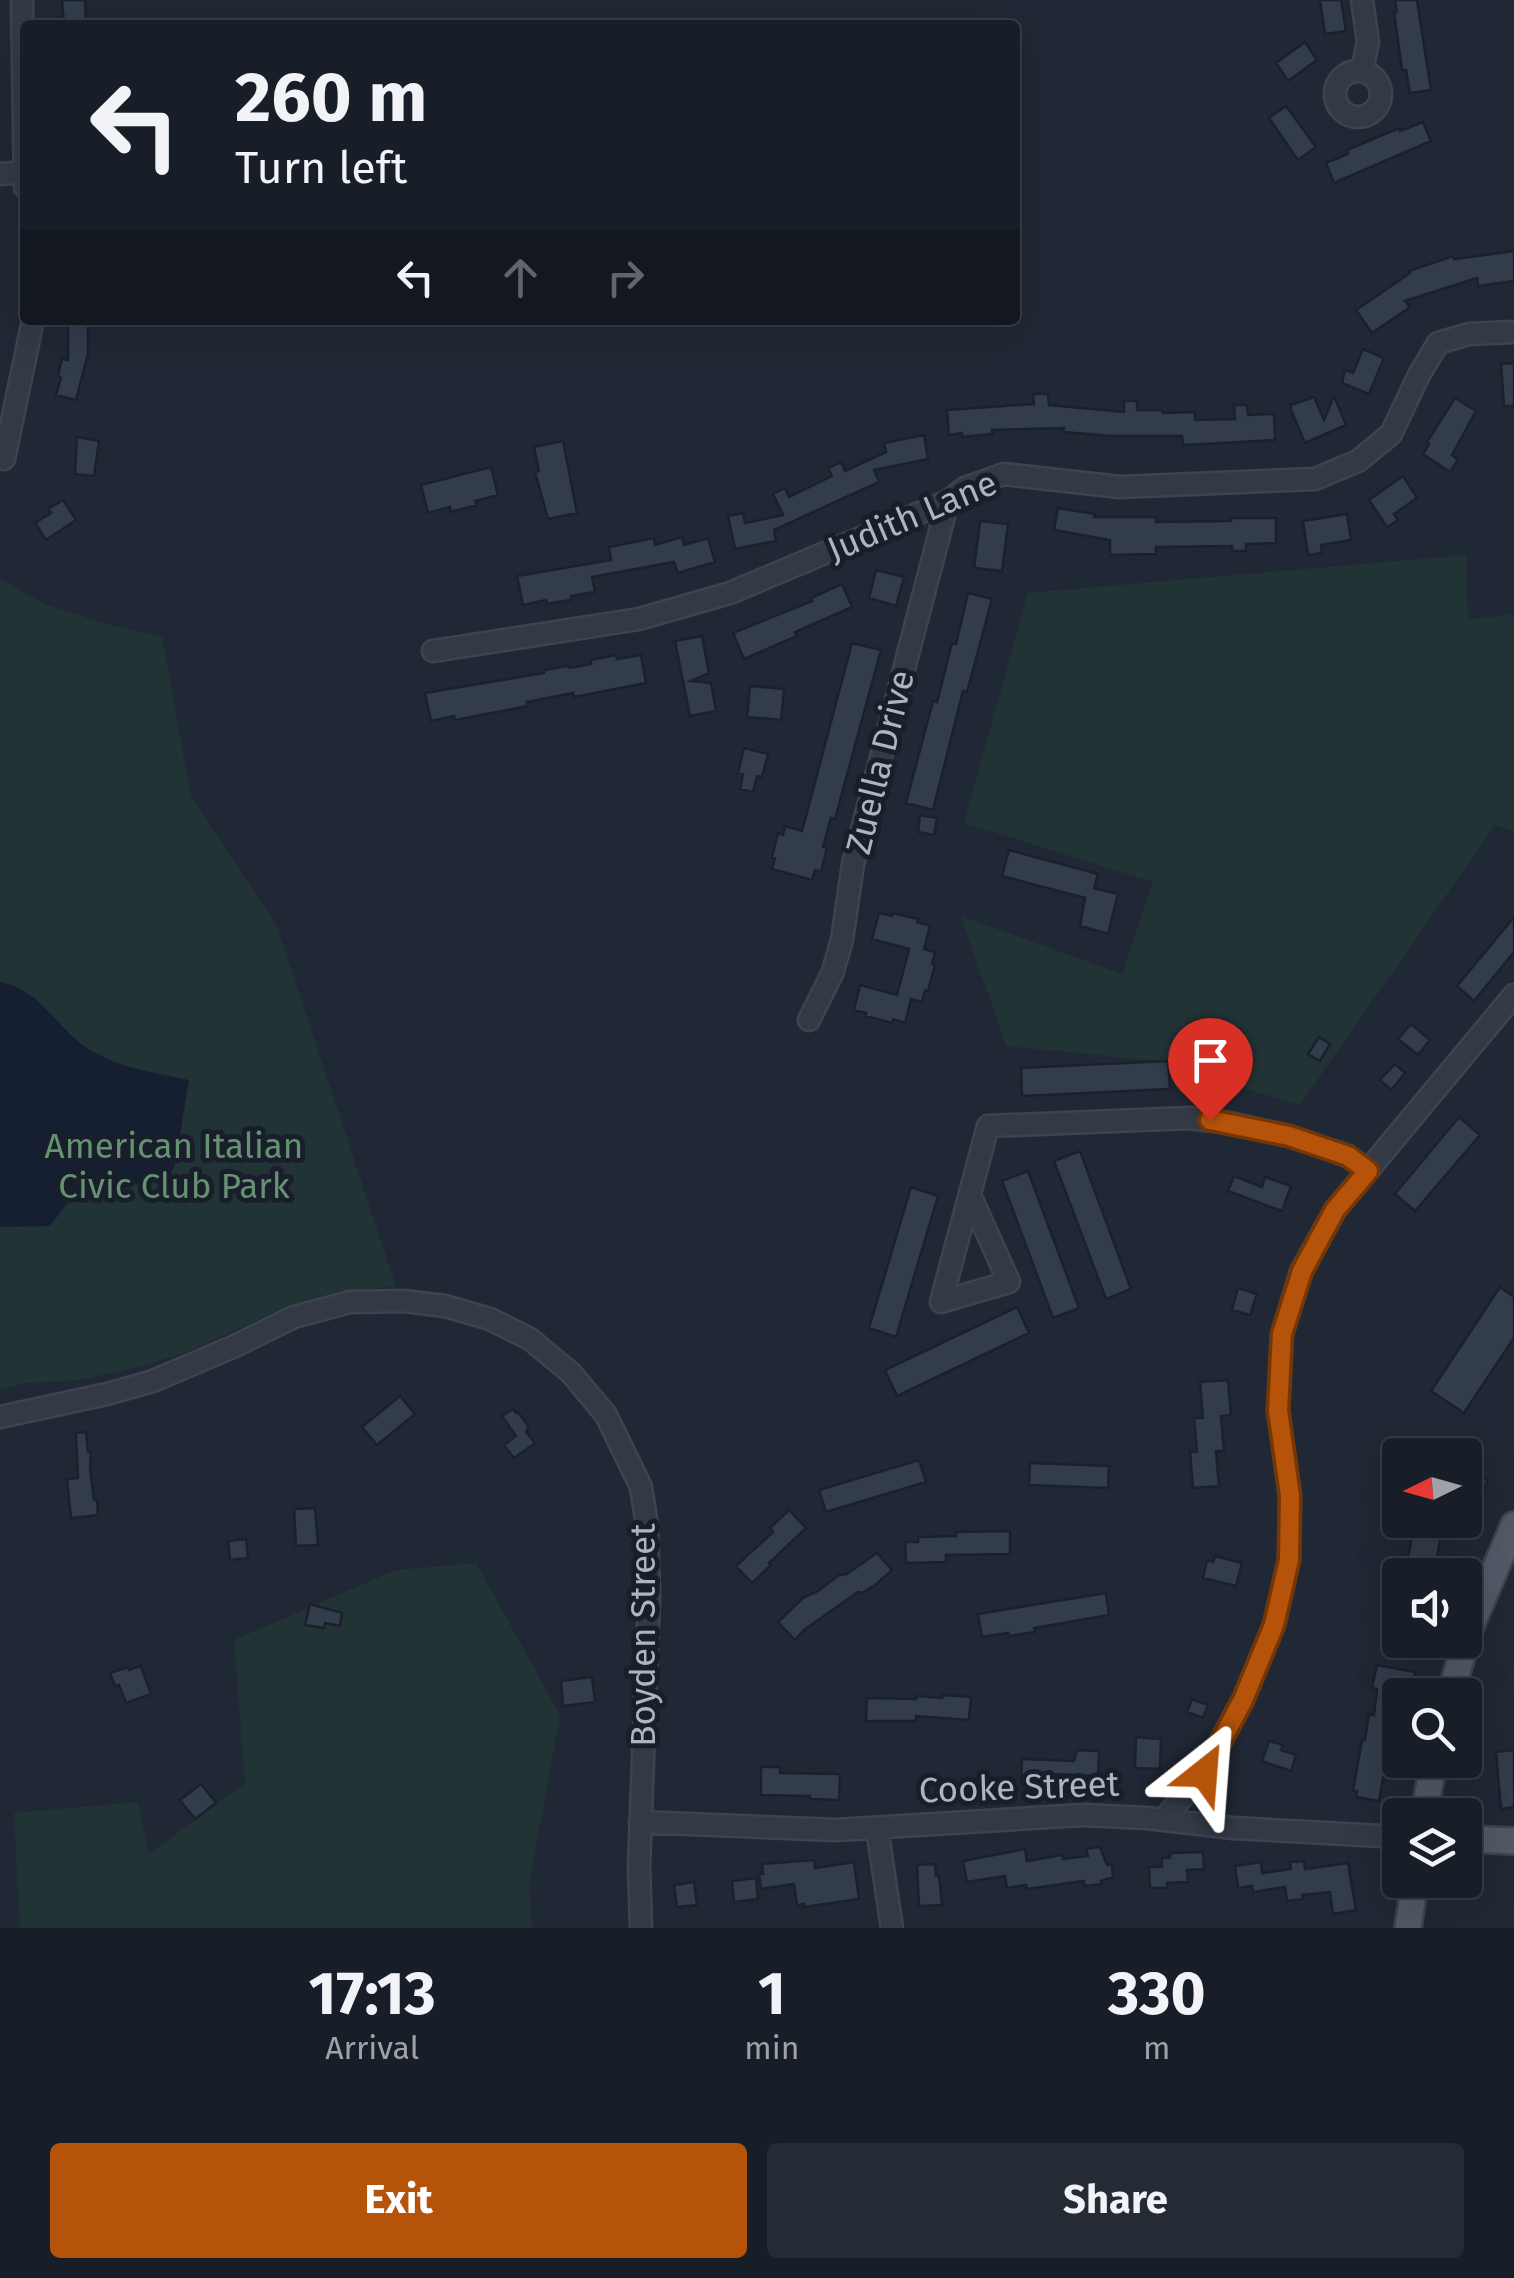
<!DOCTYPE html>
<style>
body{margin:0;font-family:"Fira Sans",sans-serif;background:#252b34;color:#f1f3f6;height:100vh;display:flex;flex-direction:column;font-size:38px;white-space:nowrap}
*{box-sizing:border-box;margin:0}
p{font-size:32px;color:#9fa2a8}
.icon{flex:none;width:55px;height:55px;fill:none;stroke:currentColor;stroke-width:2;stroke-linecap:round;stroke-linejoin:round}
.map{position:relative;height:1928px;overflow:hidden}
.sheet{display:flex;flex-direction:column;background:#181e28;flex:1}
.sheet>*{flex:none}
.top-card{position:absolute;left:20px;top:20px;width:1000px;height:305px;border-radius:10px;box-shadow:0 10px 40px #0002,0 0 0 2px #363c45;background:#181e28;color:#f1f3f6;overflow:hidden}
.needle{width:65px;rotate:265deg}
.fabs{position:absolute;left:1382px;top:1438px;display:grid;gap:20px}
.fabs a{display:grid;place-items:center;width:100px;height:100px;border-radius:10px;background:#181e28;box-shadow:0 10px 40px #0002,0 0 0 2px #363c45;font-size:50px}
.pin{position:absolute;display:grid;place-items:center;width:85px;height:85px;color:#fff;margin:-102px -42px;border-radius:50% 50% 50% 0;rotate:-45deg;box-shadow:0 0 10px #0007}
.pin .icon{rotate:45deg}
.me{position:absolute;width:110px;margin:-55px;rotate:28deg;stroke-linejoin:round;filter:drop-shadow(0 0 8px #0008)}
.turn{display:flex;align-items:center;gap:35px;height:210px;padding:0 50px;font-size:45px}
.turn .icon{width:130px;height:130px;stroke-width:2.5}
.turn b{display:block;font-size:70px;line-height:85px}
.lanes{display:flex;align-items:center;height:95px;padding:0 50px;background:#0003;justify-content:center;gap:50px;direction:ltr}
.lanes .off{opacity:.35}
.eta{display:flex;justify-content:space-evenly;align-items:center;height:170px;text-align:center}
.eta b{font-size:60px;font-weight:700;line-height:70px}
.button{display:flex;gap:20px;margin-top:auto;padding:20px 50px}
.button a{flex:1;height:115px;border-radius:10px;background:#b45309;color:#fff;font-size:40px;font-weight:700;line-height:115px;text-align:center}
.button a+a{background:#252b34;color:#f1f3f6}
.map>svg:first-child{display:block}
.green{fill:#223336}
.water{fill:#151f31}
.building{fill:#323c4b;stroke:#1b212c;stroke-width:2.5}
.lines{fill:none;stroke-linecap:round;stroke-linejoin:round}
.minor-casing{stroke:#3d434f;stroke-width:25}
.major-casing{stroke:#3d434f;stroke-width:30}
.minor{stroke:#333a45;stroke-width:20}
.major{stroke:#515966;stroke-width:25}
.route-casing{stroke:#753606;stroke-width:25}
.route{stroke:#b45309;stroke-width:18}
.labels{text-anchor:middle;stroke-width:10;stroke-linejoin:round;paint-order:stroke}
.street-label{font-size:35px;fill:#adb4c2;stroke:#191f2a}
.park-label{font-size:35px;fill:#669172;stroke:#191f2a}
</style>
<div class="map">
<svg width="1514" height="1928" viewBox="0 0 1514 1928">
<rect width="100%" height="100%" fill="#202835"/>
<path class="green" d="M1466 555 1468 620 1514 614V832L1495 825 1300 1105 1149 1060 1006 1046 961 916 1122 974 1153 882 964 823 1028 593Z
M0 579 46 605 107 624 162 637 191 797 276 925 396 1286 340 1293 286 1307 187 1352 138 1367 78 1380 24 1383 0 1390Z
M476 1563 560 1715 529 1885 532 1928H20L14 1813 138 1802 149 1854 245 1783 234 1640 396 1570Z"/>
<path class="water" d="M0 982C36 988 53 1021 79 1042 110 1067 152 1072 189 1080L175 1165C162 1196 119 1181 93 1176L66 1205 50 1226 0 1227Z"/>
<path class="building" d="M62 0H85L86 25H64Z
M1320 0H1341L1346 31 1325 34Z
M1395 0H1417L1431 90 1410 93 1406 70H1402L1394 12H1397Z
M1305 42 1317 60 1288 81 1276 63Z
M1286 106 1316 147 1298 160 1269 118Z
M1423 122 1431 141 1334 183 1326 163 1348 154 1347 150 1399 128 1400 131Z
M1514 251V281L1478 286 1477 278 1405 301 1410 307 1372 333 1356 310 1410 273 1409 271 1453 256 1454 259Z
M68 320H88V353L76 400 56 395 61 378 58 375 62 359 68 360Z
M1363 349 1384 358 1369 394 1342 383 1345 370 1353 373Z
M1514 363V406H1504L1501 364Z
M1033 394H1048L1049 405 1124 412V401H1137V410H1162L1163 413 1195 412V420L1235 419 1234 405H1247L1248 415 1274 414 1275 440 1183 445 1182 436H1111L1063 432 1064 428 992 430 993 434 962 437V433L949 435 947 410 1034 404Z
M1334 396 1346 425 1305 443 1291 410V405L1314 397 1324 420Z
M1455 398 1476 411 1452 455 1458 460 1450 472 1423 454 1429 444 1427 442Z
M924 435 928 459 874 470 879 482 774 530 776 541 735 549 728 516 743 513 745 523 783 515 773 494 785 488 789 497 832 476 828 468 841 462 845 471 886 452 884 443Z
M77 437 99 441 94 476 75 474Z
M563 441 577 513 548 519 535 472 539 471 534 447Z
M491 467 498 495 475 501 477 505 450 512V507L428 513 421 485Z
M1403 476 1417 498 1394 514 1398 520 1387 527 1369 500Z
M63 500 76 520 46 540 35 523 51 513 48 509Z
M1058 508 1095 514 1094 517H1156V522L1231 521V518H1276V543L1246 544V551H1232V546L1156 547V554L1110 555V540L1054 530Z
M1347 514 1351 540 1321 545 1322 553 1308 555 1303 521Z
M980 521 1008 524 1002 571 974 568Z
M682 537 684 545 708 538 715 562 678 573 674 562 592 577 595 592 571 596V600L547 604 546 600 523 605 517 576 611 560 609 547 654 538 655 545Z
M876 570 904 577 896 606 869 598Z
M842 584 852 607 795 632 797 636 744 659 733 633 812 601 811 598Z
M968 593 992 599 967 692 963 691 933 810 906 803 933 701 937 702 952 643 956 644Z
M702 636 709 673 691 681 711 683 716 711 690 716 675 641Z
M852 643 881 650 835 819 831 818 823 847 827 848 821 872 815 870 812 880 772 869 775 858 772 857 778 833 783 835 785 826 802 831Z
M616 655 617 659 641 655 646 683 574 697 573 693 527 702 528 706 455 720 454 716 431 721 425 693 544 673V670L567 666 570 668 591 664V660Z
M750 686 784 689 781 720 747 717Z
M744 748 768 754 762 777 757 776 753 792 740 789 743 774 738 773Z
M920 815 937 818 934 835 918 832Z
M1009 850 1098 874 1094 888 1118 894 1108 934 1080 926 1085 898 1002 876Z
M879 913 892 916V913L918 919 917 922 930 926 924 949 935 952 932 964 935 965 928 991 925 990 922 1002 911 999 905 1023 893 1019 892 1023 866 1016V1013L854 1010 860 985 897 995 909 949 872 939Z
M1514 917V952L1474 1001 1457 986Z
M1411 1024 1430 1040 1418 1055 1398 1039Z
M1319 1037 1330 1044 1320 1061 1308 1054Z
M1168 1061 1170 1089 1022 1096 1021 1068Z
M1395 1064 1405 1073 1391 1090 1380 1080Z
M1459 1117 1480 1135 1415 1211 1395 1194Z
M1080 1151 1131 1289 1106 1299 1054 1161Z
M1028 1171 1079 1308 1053 1318 1002 1181Z
M1234 1176 1262 1187 1265 1177 1291 1186 1282 1211 1228 1191Z
M911 1187 938 1196 896 1337 869 1328Z
M1500 1287 1514 1297V1338L1464 1413 1431 1391Z
M1238 1288 1257 1294 1250 1315 1232 1310Z
M1017 1307 1029 1333 897 1396 885 1370Z
M1228 1380 1231 1415 1221 1416 1224 1451H1216L1219 1486 1193 1488 1190 1452H1197L1194 1418H1203L1200 1382Z
M400 1396 415 1414 377 1445 362 1427Z
M513 1409 516 1413 518 1412 529 1427 526 1432 535 1443 514 1458 504 1445 516 1436 502 1416Z
M86 1432 88 1452H91L90 1468 94 1500H97L98 1515 71 1518 67 1479 78 1478 76 1433Z
M919 1460 926 1482 826 1512 819 1490Z
M1030 1463 1109 1466 1108 1488 1029 1485Z
M1470 1470 1488 1481 1482 1490 1486 1493 1478 1507 1465 1499V1480Z
M315 1508 318 1545 296 1546 294 1509Z
M789 1510 806 1528 769 1563 771 1565 752 1583 736 1566 773 1532 770 1528Z
M1415 1520H1443L1437 1559 1442 1560 1439 1575 1405 1574Z
M1010 1531V1554L946 1555V1562L906 1563 905 1542H918V1537L956 1536V1532Z
M246 1539 248 1558 230 1560 228 1541Z
M877 1553 892 1570 875 1585 862 1593 858 1592 804 1630 795 1640 778 1622 803 1598 818 1591 839 1575 847 1574Z
M1215 1556 1242 1563 1236 1586 1203 1578 1207 1560 1213 1562Z
M1106 1593 1109 1615 1034 1628 1035 1632 1009 1636 1008 1633 982 1637 978 1614Z
M310 1604 342 1613 340 1626 325 1623 324 1628 305 1625Z
M1377 1665 1415 1672 1412 1687 1406 1686 1405 1694 1399 1693 1392 1752H1388L1379 1801 1356 1797 1357 1791H1353L1362 1740H1365L1369 1714 1374 1715 1377 1689 1372 1688Z
M141 1666 151 1694 126 1703 119 1685 115 1686 110 1673 128 1667 129 1670Z
M592 1677 595 1702 563 1706 561 1681Z
M943 1695 971 1697 969 1720 916 1716V1721H866L867 1698 916 1699V1696L942 1698Z
M1192 1699 1208 1705 1203 1718 1187 1712Z
M1136 1737 1161 1739 1160 1769 1135 1768Z
M1269 1741 1283 1745 1281 1750 1296 1755 1291 1771 1262 1761Z
M1077 1750 1099 1751 1098 1776 1053 1774V1785L1021 1783 1022 1759 1074 1761Z
M1514 1750V1807L1501 1809 1496 1752Z
M761 1767H780V1773L840 1774 839 1800 810 1799V1796L761 1795Z
M201 1784 216 1803 195 1819 180 1800Z
M1100 1847 1107 1865H1112L1113 1877 1101 1881 1102 1884 1085 1886 1084 1881 1027 1889 1026 1885 1007 1888 1005 1876 967 1882 963 1861 1025 1849 1027 1861 1062 1855 1063 1859 1088 1856 1086 1849Z
M1203 1852 1204 1869 1187 1870 1188 1882 1167 1883V1888H1150L1149 1867H1162V1858H1170V1853Z
M814 1860 815 1868 854 1862 859 1899 804 1907V1904L797 1905 794 1884 761 1889 759 1874H763L762 1864Z
M1304 1861 1305 1869 1348 1863 1356 1910 1333 1914 1330 1892 1302 1895 1303 1899 1287 1901 1285 1887 1253 1892 1252 1886 1238 1888 1235 1866 1261 1862 1262 1873 1291 1869 1290 1862Z
M935 1864 936 1876 939 1875 942 1905 919 1906 917 1865Z
M756 1878 758 1899 734 1902 732 1881Z
M694 1882 697 1905 677 1907 674 1885Z"/>
<g class="lines">
<g class="minor-casing">
<path id="minor" d="M22 0 25 187
M1362 71 1368 42 1362 0
M1335 94a23 23 0 1 1 46 0a23 23 0 1 1-46 0Z
M0 174 25 172
M4 459 33 320
M433 651 639 619 730 593 948 501 965 488 1004 474 1120 487 1315 479 1358 461 1391 434 1419 375 1438 343 1469 334 1514 332
M809 1020 832 974 842 940 853 864 948 501
M970 1195 1009 1282 941 1302 988 1126 1189 1118 1230 1123 1289 1136 1348 1156 1367 1171
M0 1417 107 1394 153 1381 235 1346 294 1317 350 1302 404 1301 445 1306 490 1319 530 1339 571 1373 606 1415 641 1487 647 1525 649 1597 639 1867 641 1928
M1163 1820 1203 1773 1243 1700 1274 1625 1289 1560 1290 1496 1278 1410 1282 1334 1301 1271 1335 1210 1514 995
M640 1822 836 1830 1082 1815 1147 1818 1233 1828 1400 1837
M877 1828 892 1928"/>
</g>
<g class="major-casing">
<path id="major" d="M1450 1695 1472 1623 1514 1525
M1424 1815 1434 1760
M1465 1839 1514 1841
M1408 1928 1415 1880"/>
</g>
<use href="#minor" class="minor"/>
<use href="#major" class="major"/>
</g>
<g class="lines">
<g class="route-casing">
<path id="route" d="M1204 1773 1243 1700 1274 1625 1289 1560 1290 1496 1278 1410 1282 1334 1302 1271 1335 1210 1368 1171 1348 1156 1289 1136 1210 1120"/>
</g>
<use href="#route" class="route"/>
</g>
<g class="labels">
<g class="street-label">
<text transform="translate(912 516) rotate(-23)" y="12">Judith Lane</text>
<text transform="translate(880 762) rotate(-76)" y="12">Zuella Drive</text>
<text transform="translate(643 1635) rotate(-90)" y="12">Boyden Street</text>
<text transform="translate(1019 1787) rotate(-2)" y="12">Cooke Street</text>
</g>
<g class="park-label">
<text x="174" y="1158">American Italian<tspan x="174" dy="40">Civic Club Park</tspan></text>
</g>
</g>
</svg>
<div class="fabs">
<a><svg class="needle" viewBox="-14 -14 28 28"><path d="M0-13l5 13h-10z" fill="#e53935"/><path d="M0 13l5-13h-10z" fill="#9fa2a8"/></svg></a>
<a><svg class="icon" aria-label="sound" viewBox="0 0 24 24"><path d="M4 9h4l5-4v14l-5-4H4zM17 9q2 3 0 6"/></svg></a>
<a><svg class="icon" aria-label="search" viewBox="0 0 24 24"><circle cx="10" cy="10" r="6"/><path d="M15 15l6 6"/></svg></a>
<a><svg class="icon" aria-label="layers" viewBox="0 0 24 24"><path d="M12 4l9 5-9 5-9-5zM3 14l9 5 9-5"/></svg></a>
</div>
<div class="pin" style="left:1210px;top:1120px;background:#d93025"><svg class="icon" aria-label="arrive" viewBox="0 0 24 24"><path d="M6 21V4h12l-3 4 3 4H6"/></svg></div>
<svg class="me" style="left:1204px;top:1773px" viewBox="-20 -20 40 40"><path d="M0-17L14 15 0 8-14 15z" fill="#b45309" stroke="#fff" stroke-width="4"/></svg>
<div class="top-card">
<div class="turn"><svg class="icon" aria-label="left" viewBox="0 0 24 24"><path d="M17 20v-9H6M10 6l-5 5 5 5"/></svg><div><b>260 m</b>Turn left</div></div>
<div class="lanes"><svg class="icon" aria-label="left" viewBox="0 0 24 24"><path d="M17 20v-9H6M10 6l-5 5 5 5"/></svg><svg class="icon off" aria-label="ahead" viewBox="0 0 24 24"><path d="M12 20V5M6 11l6-6 6 6"/></svg><svg class="icon off" aria-label="right" viewBox="0 0 24 24"><path d="M7 20v-9h11M14 6l5 5-5 5"/></svg></div>
</div>
</div>
<section class="sheet">
<div class="eta">
<div><b>17:13</b><p>Arrival</p></div>
<div><b>1</b><p>min</p></div>
<div><b>330</b><p>m</p></div>
</div>
<div class="button"><a>Exit</a><a>Share</a></div>
</section>
